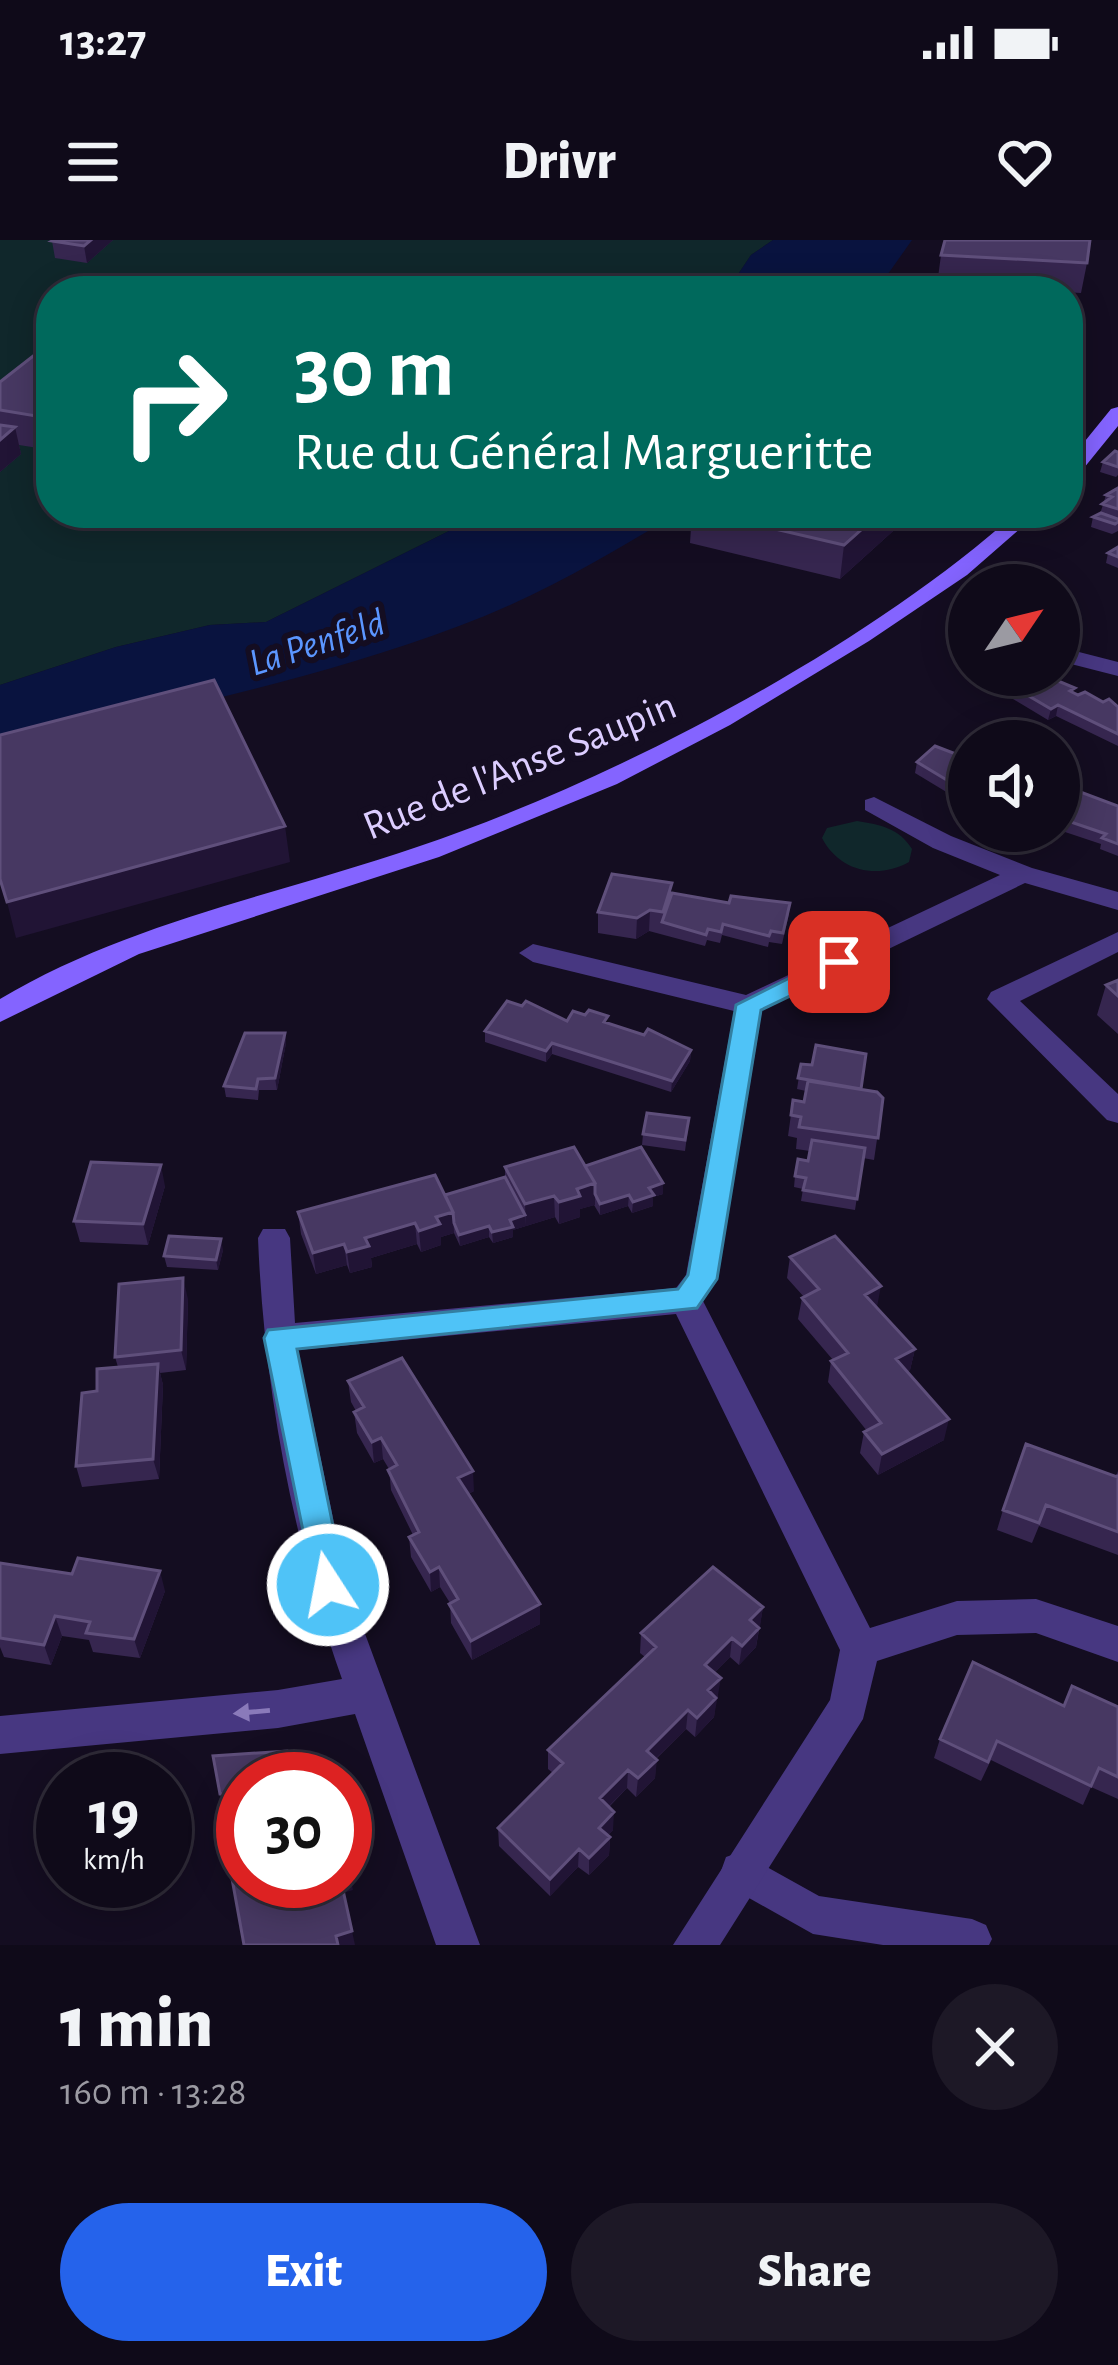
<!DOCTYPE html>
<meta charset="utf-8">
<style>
body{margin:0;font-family:"Alegreya Sans",sans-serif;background:#1d1826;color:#f1f3f6;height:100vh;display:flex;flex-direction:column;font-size:45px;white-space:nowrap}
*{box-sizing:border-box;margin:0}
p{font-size:39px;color:#9b9aa2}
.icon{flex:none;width:66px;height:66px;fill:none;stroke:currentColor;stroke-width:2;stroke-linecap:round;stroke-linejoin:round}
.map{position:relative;height:1705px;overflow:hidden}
.details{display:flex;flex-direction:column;background:#0f0a19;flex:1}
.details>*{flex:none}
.guide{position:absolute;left:36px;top:36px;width:1047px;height:252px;border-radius:48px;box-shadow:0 6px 30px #0003,0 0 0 3px #2f2b38;background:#00695c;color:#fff;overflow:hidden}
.needle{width:78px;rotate:55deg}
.controls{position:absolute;left:948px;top:324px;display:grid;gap:24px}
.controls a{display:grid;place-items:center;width:132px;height:132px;border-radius:50%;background:#0f0a19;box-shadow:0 6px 30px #0003,0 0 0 3px #2f2b38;font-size:60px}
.speed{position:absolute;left:36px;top:1512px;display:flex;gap:24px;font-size:60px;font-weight:700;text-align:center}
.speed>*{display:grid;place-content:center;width:156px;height:156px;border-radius:50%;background:#0f0a19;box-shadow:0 6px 30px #0003,0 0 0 3px #2f2b38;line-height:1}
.speed small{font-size:30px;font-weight:400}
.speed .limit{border:18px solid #d22;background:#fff;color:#111}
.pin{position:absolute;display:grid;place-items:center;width:102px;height:102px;color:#fff;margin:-51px;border-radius:24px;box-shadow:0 6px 18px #0006}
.me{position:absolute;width:132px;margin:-66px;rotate:349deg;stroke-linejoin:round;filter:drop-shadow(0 0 9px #0008)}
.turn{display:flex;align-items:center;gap:42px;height:252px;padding:0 60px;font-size:54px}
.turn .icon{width:156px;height:156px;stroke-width:2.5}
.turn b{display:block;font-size:84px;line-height:102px}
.round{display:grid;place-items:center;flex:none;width:126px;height:126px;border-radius:63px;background:#1d1826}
.overview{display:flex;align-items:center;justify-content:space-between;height:204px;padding:0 60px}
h1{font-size:72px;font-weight:800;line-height:90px}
.primary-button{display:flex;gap:24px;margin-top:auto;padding:24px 60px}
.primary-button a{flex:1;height:138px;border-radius:72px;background:#2563eb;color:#fff;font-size:48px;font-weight:800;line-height:138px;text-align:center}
.primary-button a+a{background:#1d1826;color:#f1f3f6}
.status{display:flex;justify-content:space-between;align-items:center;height:84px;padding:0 60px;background:#0f0a19;direction:ltr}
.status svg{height:33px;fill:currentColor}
header{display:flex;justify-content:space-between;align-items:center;height:156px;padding:0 60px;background:#0f0a19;font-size:54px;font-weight:800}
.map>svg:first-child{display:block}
.green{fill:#10272b}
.water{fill:#09133f}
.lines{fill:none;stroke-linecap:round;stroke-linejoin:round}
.lane{fill:#473781;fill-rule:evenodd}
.street{fill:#473781;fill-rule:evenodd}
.secondary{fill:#8464ff;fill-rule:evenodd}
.wall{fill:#36264f}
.shaded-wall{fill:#211435}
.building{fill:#473862;stroke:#5f4f7b;stroke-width:3}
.oneway{fill:#8a7aba}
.route{fill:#4fc3f7;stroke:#337fa1;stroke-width:3}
.labels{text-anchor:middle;stroke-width:12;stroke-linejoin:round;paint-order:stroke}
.far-water-label{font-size:39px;font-style:italic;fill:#5b96ff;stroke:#140d21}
.street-label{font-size:42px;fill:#dccdff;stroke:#140d21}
</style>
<div class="status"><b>13:27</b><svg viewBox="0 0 49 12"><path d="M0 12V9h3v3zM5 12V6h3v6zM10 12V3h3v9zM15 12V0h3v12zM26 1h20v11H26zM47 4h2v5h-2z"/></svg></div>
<header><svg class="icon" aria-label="menu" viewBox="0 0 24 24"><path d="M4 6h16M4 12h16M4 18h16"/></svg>Drivr<svg class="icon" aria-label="heart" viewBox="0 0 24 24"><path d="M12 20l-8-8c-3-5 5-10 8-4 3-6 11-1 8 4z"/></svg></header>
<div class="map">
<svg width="1118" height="1705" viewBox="0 0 1118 1705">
<rect width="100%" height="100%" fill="#140d21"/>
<path class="green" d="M0 0H773L751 15 727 51H51V273H509L451 290 266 382 210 385 116 407 0 445Z
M857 581C881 585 899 588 912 609L909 622C877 640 839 631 822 598L827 588Z"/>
<path class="water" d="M773 0H912L876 51H727L751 15Z
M509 273H678C608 315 536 358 459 386 311 442 153 472 0 510V445L116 407 210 385 266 382 451 290Z"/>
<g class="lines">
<path class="lane" d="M740 1612 819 1656 972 1679 986 1685 992 1699 989 1705H883L813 1694 726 1645 721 1631 726 1617Z"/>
<path class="street" d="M1079 412 1118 422V436L1071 424V414Z
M874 557 951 596 1032 628 1118 652V670L1025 643 762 770 718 1038 703 1061 870 1388 957 1361 1036 1359 1118 1386V1422L1036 1393 957 1395 877 1421 863 1479 720 1705H673L830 1460 840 1410 676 1074 298 1110 347 1345 480 1705H436L355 1474 278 1488 0 1514V1476L278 1450 342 1439C292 1298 264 1148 258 998L263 989H285L290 998 295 1083 676 1048 686 1035 734 771 533 722 519 713 533 704 746 755 1000 635 933 608 865 570V560Z
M1118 692V712L1020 761 1118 854V883L1107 880 987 759 991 752Z"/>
<path class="secondary" d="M1118 167V186L1075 239 1068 241V222L1111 169Z
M1016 273H1038L967 335 869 401 730 485 617 544 439 617 139 714 0 782V759C127 683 277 655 417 607 613 541 861 411 1016 273Z"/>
</g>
<path class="wall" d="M54 0H113L87 23 55 18 52 1Z
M941 15 1087 23 1081 53 937 45Z
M51 102V210L19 205 21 214 0 232V142Z
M1118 212V235L1116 237 1100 232 1103 222Z
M1118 248V291L1112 294 1091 287 1093 277 1100 274 1106 255Z
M692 273H913L840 339 690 303Z
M1118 307V328L1106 323 1108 313Z
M1010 445 1074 453 1118 467V506L1056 476 1048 480 1008 456Z
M969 519 958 559 915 533 917 522Z
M1059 544 1118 566V616L1100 609 1101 604 1059 590Z
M671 653 789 674 782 704 769 702 768 707 722 695 720 703 707 700 705 706 649 691 636 699 598 693V672Z
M1118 740V794L1097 775 1106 745Z
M567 781 608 783 691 810 690 821 671 852 552 814 546 822 485 802V791Z
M285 793 286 803 277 850H259L258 860 226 857 224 846Z
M801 824 883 858 874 920 863 918 855 970 801 961 803 949 794 947 795 936 808 921 810 911 796 909 797 898 788 896 793 860 804 862 806 851 797 849Z
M688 889 685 911 642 905 643 894Z
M585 926 663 954 653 957V966L632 973 628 966 600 975 594 965 580 969V977L559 984 555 977 513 990V997L493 1003 489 997 460 1006 454 993 441 997V1005L421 1012 417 1004 371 1018 372 1027 350 1033 347 1025 316 1034 301 994 298 972 445 955 505 937V927Z
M165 946 148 1005 80 1002 74 981Z
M223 1010 218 1030 167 1027 164 1016Z
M790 1017 877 1067 915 1109 910 1130 908 1131 944 1200 878 1235 860 1213 864 1192 867 1191 828 1142 831 1121 833 1120 798 1079 802 1058 804 1057 787 1038Z
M188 1059 186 1130 160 1133 163 1145 159 1239 82 1247 76 1226 97 1151 118 1127 115 1117Z
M348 1141 474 1251 468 1254 540 1384 472 1420 451 1383 450 1363 440 1347 431 1352 411 1317 409 1297 413 1295 391 1250 389 1229 383 1219 374 1223 357 1193 354 1172 356 1171 351 1162Z
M1118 1231V1315L1039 1286 1032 1303 997 1290 1003 1270 1116 1236Z
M0 1323 165 1351 140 1418 93 1412 89 1400 62 1396 51 1425 4 1417 0 1407Z
M763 1367 756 1407 739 1425 730 1417 714 1433 718 1457 716 1459 714 1477 695 1497 686 1489 656 1519 655 1538 636 1557 627 1548 609 1567 613 1590 608 1595 610 1597 609 1615 589 1635 578 1627 550 1656 499 1606 498 1588 553 1533 548 1529V1510L645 1417 640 1413 641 1393Z
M1064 1466 1118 1467V1559L1091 1547 1083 1565 991 1520 981 1541 934 1518 940 1499Z
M243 1539V1562L223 1564 220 1554Z"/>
<path class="shaded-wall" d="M91 0H113L87 23 84 6Z
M15 187 21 214 0 232V200Z
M880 273H913L840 339 844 305Z
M1058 465 1056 476 1048 480 1051 469Z
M969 547V557L958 559 960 548Z
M285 586 290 622 16 698 7 662Z
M650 670 649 691 636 699 637 678Z
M285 793 286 803 277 850 275 838Z
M552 803V814L546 822V811Z
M691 810 690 821 671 852 672 841Z
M161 925 165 946 148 1005 143 984Z
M595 943V965L580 969V977L559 984V962L577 949Z
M663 943V954L653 957V966L632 973 633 962 649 948Z
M629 955 628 966 600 975V964Z
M554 956 555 977 526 986 525 964Z
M453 972 454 993 441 997V1005L421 1012 419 991 436 977Z
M525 975 526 986 513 990V997L493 1003 492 992 510 980Z
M415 983 417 1004 371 1018 372 1027 350 1033 347 1012 365 998Z
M489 986V997L460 1006 459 995Z
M221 999 223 1010 218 1030 216 1020Z
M344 1004 347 1025 316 1034 313 1013Z
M183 1038 188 1059 186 1130 181 1110Z
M881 1046 877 1067 861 1076 865 1055Z
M915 1109 910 1130 892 1139 896 1119Z
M158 1124 163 1145 159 1239 153 1219Z
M949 1179 944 1200 878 1235 882 1214Z
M381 1198 383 1219 374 1223 372 1202Z
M473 1231 474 1251 460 1258 458 1238Z
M439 1327 440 1347 431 1352 430 1332Z
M160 1331 165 1351 140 1418 134 1399Z
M540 1364V1384L472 1420 471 1401Z
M763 1367 760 1387 747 1400 750 1380Z
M55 1376 62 1396 51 1425 44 1405Z
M759 1388 756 1407 739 1425 742 1406Z
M732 1398 730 1417 703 1444 705 1425Z
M721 1438 714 1477 695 1497 697 1478 708 1450Z
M688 1470 686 1489 645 1529 647 1511Z
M657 1520 655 1538 636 1557 638 1538Z
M628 1530 627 1548 599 1576 600 1558Z
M614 1572 613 1590 598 1605 599 1588Z
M610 1597 609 1615 589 1635V1618Z
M579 1609 578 1627 550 1656V1639Z
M349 1632 353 1650 343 1653 341 1641H345V1634Z
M352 1691 355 1705H338L336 1696Z"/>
<path class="building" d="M54 0H91L84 6 52 1Z
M945 0H1090L1087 23 941 15Z
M51 102V175L48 178 0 170V142Z
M0 185 15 187 0 200Z
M1115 211 1118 212V227L1103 222Z
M1118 248V269L1102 264 1112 257 1106 255Z
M706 273H880L844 305Z
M1101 273 1118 279V282L1115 284 1093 277Z
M1118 307V317L1108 313Z
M1032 435H1044L1075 448 1070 451 1078 455 1085 452 1103 462 1109 459 1118 467V494L1058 465 1051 469 1010 445Z
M214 440 285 586 7 662 0 639V495Z
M935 506 969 519V547L960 548 917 522Z
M1059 544 1118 566V604L1102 598 1106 594 1059 578Z
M612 634 672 643 663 672 650 670 637 678 598 672Z
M672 653 729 663 731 656 790 663 783 693 771 691 769 696 723 684 721 692 708 689 706 695 662 682Z
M1118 740V756L1106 745Z
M507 761 522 766 526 761 567 781 573 771 585 775 589 770 608 776 604 782 644 795 648 789 691 810 672 841 552 803 546 811 485 791Z
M245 793H285L275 838 258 839 256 849 224 846Z
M816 805 866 814 861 849 798 838 801 824 812 825Z
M808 841 877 852 883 858 878 898 799 887 801 877 791 875 793 860 804 862Z
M647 873 689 878 685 900 643 894Z
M812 900 865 908 857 959 803 950 806 938 795 936 798 919 808 921Z
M574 907 595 943 577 949 580 956 559 962 554 956 525 964 505 927Z
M641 907 663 943 649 948 654 955 633 962 629 955 600 964 595 954V943L585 926Z
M91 922 161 925 143 984 74 981Z
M435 935 453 972 436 977 440 984 419 991 415 983 365 998 369 1006 347 1012 344 1004 313 1013 298 972Z
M505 937 525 975 510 980 513 987 492 992 489 986 459 995 454 983 453 972 445 955Z
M169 996 221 999 216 1020 164 1016Z
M835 996 881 1046 865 1055 915 1109 896 1119 949 1179 882 1214 864 1192 881 1183 831 1121 848 1113 802 1058 819 1049 790 1017Z
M183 1038 181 1110 115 1117 119 1044Z
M402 1118 473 1231 458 1238 540 1364 471 1401 449 1364 458 1359 439 1327 430 1332 409 1297 419 1292 388 1230 397 1225 381 1198 372 1202 354 1172 364 1167 348 1141Z
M158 1124 153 1219 76 1226 82 1153 97 1151V1129Z
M1026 1204 1117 1237 1118 1235V1292L1046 1265 1039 1283 1003 1270Z
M78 1318 160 1331 134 1399 86 1393 90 1382 55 1376 44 1405 0 1398V1323L72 1334Z
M713 1327 763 1367 750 1380 759 1388 742 1406 732 1398 705 1425 721 1438 708 1450 716 1458 697 1478 688 1470 647 1511 657 1520 638 1538 628 1530 600 1558 614 1572 599 1588 610 1597 589 1618 579 1609 550 1639 498 1588 563 1523 548 1510 656 1407 641 1393Z
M973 1422 1064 1466 1072 1446 1118 1467V1537L1099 1528 1091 1546 997 1501 988 1522 940 1499Z
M287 1511 292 1539H243V1553L220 1554 213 1516Z
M243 1630V1641H341L352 1691 336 1696 338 1705H244L231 1633Z"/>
<defs><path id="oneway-solid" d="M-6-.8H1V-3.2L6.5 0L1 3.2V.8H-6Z" transform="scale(3)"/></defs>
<use class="oneway" href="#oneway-solid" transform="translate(252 1472) rotate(175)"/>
<path class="route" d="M839 713 851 722 848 728 761 770 717 1039 697 1068 297 1109 345 1345 340 1355 328 1360 316 1355 264 1098 268 1090 678 1049 688 1035 736 765Z"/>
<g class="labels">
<g class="far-water-label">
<text transform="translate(316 401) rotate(-18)" y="14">La Penfeld</text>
</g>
<g class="street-label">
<text transform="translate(519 524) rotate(-22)" y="15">Rue de l'Anse Saupin</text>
</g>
</g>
</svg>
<div class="controls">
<a><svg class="needle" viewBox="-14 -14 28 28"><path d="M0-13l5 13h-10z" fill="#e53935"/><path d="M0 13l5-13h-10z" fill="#9b9aa2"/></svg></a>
<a><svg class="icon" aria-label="sound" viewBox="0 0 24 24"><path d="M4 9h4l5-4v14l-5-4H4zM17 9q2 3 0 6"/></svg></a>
</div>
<div class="speed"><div>19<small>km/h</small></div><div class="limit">30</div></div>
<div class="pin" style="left:839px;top:722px;background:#d93025"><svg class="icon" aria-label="arrive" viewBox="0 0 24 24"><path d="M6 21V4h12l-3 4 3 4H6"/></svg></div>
<svg class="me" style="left:328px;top:1345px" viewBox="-20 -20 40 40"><circle r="17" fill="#4fc3f7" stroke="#fff" stroke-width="3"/><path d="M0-11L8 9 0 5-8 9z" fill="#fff"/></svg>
<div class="guide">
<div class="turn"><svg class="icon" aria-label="right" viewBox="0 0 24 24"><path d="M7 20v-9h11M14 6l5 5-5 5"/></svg><div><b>30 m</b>Rue du Général Margueritte</div></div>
</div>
</div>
<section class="details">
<div class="overview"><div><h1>1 min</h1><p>160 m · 13:28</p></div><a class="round"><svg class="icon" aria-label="close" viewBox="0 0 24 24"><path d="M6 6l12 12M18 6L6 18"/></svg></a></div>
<div class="primary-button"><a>Exit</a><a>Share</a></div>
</section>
